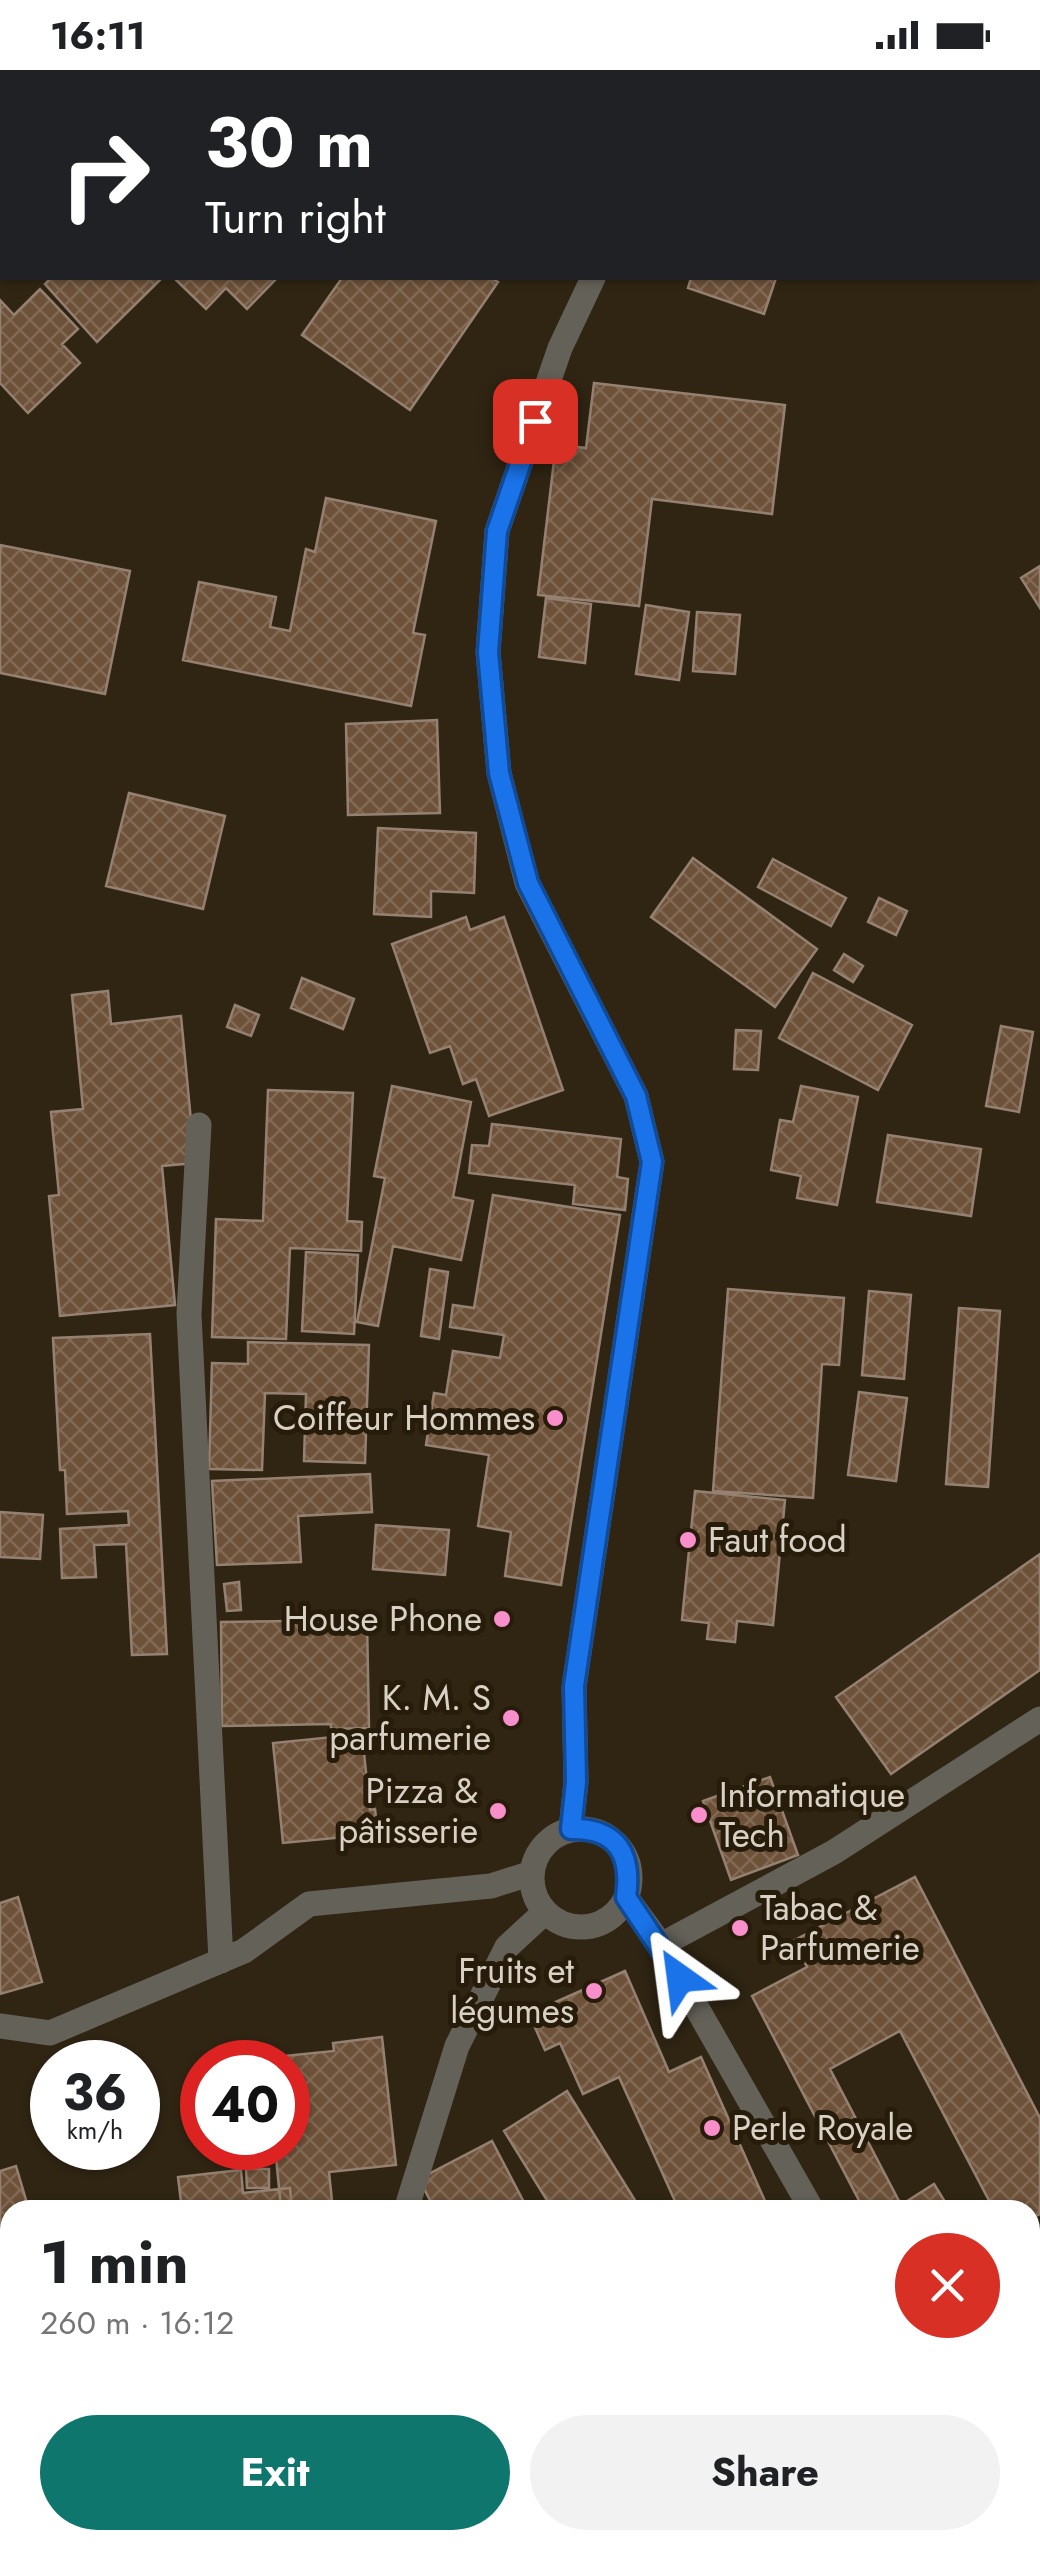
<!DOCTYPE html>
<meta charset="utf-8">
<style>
body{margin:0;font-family:Jost,sans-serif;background:#f2f2f2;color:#202124;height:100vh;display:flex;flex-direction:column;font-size:38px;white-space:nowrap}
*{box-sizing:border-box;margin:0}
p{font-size:32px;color:#757577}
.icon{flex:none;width:55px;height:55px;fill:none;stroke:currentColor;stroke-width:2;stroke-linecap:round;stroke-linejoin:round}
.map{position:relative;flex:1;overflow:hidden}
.panel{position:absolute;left:0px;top:2130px;width:1040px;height:350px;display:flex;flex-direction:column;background:#fff;border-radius:30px 30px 0 0;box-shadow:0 2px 8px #0004}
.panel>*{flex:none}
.top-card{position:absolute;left:0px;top:0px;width:1040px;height:210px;box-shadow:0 2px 8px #0004;background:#202124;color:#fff;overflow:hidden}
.speed{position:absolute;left:30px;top:1970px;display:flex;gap:20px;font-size:50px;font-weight:700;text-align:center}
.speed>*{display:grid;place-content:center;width:130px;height:130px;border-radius:50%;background:#fff;box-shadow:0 2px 8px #0004;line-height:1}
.speed small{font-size:25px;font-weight:400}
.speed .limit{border:15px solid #d22;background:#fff;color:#111}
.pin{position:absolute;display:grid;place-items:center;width:85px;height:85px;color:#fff;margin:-42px;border-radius:20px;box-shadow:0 5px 15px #0006}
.me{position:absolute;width:110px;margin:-55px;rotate:329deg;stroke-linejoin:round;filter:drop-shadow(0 0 8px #0008)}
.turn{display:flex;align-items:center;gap:35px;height:210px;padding:0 40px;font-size:45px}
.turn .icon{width:130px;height:130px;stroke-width:2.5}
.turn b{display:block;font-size:70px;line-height:85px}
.round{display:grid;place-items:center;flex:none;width:105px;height:105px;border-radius:52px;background:#f2f2f2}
.summary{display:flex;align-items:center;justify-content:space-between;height:170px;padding:0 40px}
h1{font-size:60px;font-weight:700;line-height:75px}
.primary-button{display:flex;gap:20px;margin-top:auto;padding:20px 40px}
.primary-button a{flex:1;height:115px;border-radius:60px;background:#0f766e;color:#fff;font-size:40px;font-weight:700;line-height:115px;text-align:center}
.primary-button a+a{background:#f2f2f2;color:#202124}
.status{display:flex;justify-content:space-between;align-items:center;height:70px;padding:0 50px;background:#fff;direction:ltr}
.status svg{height:28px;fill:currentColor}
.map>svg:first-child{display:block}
.building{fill:url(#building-cross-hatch);stroke:#958171;stroke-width:2.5}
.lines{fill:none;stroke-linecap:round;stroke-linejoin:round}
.minor{stroke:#646258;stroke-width:25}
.tertiary{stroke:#646258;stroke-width:25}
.route-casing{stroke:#114b97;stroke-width:25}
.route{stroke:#1a73e8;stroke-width:18}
.poi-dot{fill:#f98fca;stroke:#261c09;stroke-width:4}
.labels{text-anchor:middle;stroke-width:10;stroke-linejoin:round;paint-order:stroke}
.poi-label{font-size:35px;fill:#d9d1c6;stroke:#261c09;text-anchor:end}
</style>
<div class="status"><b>16:11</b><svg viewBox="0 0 49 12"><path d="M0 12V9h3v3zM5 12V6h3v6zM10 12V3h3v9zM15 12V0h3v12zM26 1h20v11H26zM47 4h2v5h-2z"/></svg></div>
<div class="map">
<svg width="1040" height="2480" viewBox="0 0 1040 2480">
<defs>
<pattern id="building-cross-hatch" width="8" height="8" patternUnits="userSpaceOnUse" patternTransform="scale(2.5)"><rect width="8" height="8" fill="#6d5139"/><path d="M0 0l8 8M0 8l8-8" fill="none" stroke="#816954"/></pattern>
</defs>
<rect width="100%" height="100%" fill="#302513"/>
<path class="building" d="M0 0 28 2H2V55Z
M68 0H236L239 2H71Z
M51 208H162L97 272 45 214Z
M174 208H277L247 239 226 218 206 239Z
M342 208H490L498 212 410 340 302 265Z
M691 208H776L764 244 688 218Z
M40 219 78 259 62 274 80 293 28 343 0 313V230L14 245Z
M594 313 785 335 772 444 652 429 639 536 538 525 556 374 586 378Z
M326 428 436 451 413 563 425 565 411 636 183 590 199 512 276 527 270 557 290 561 306 479 315 482Z
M0 475 130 501 105 624 0 603Z
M1040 496V538L1021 508Z
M546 528 591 534 585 593 539 587Z
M646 535 689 542 679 610 636 604Z
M697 542 740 545 735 604 693 601Z
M437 650 440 743 348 745 346 654Z
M129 723 225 746 203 839 106 816Z
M378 758 476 763 474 823 431 821V847L374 844Z
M693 788 817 879 775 937 651 847Z
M773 789 846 828 831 856 758 817Z
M879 828 907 841 896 865 868 852Z
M466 847 470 860 504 847 563 1020 489 1046 476 1009 463 1014 450 976 430 983 392 874Z
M844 884 863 896 853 912 834 900Z
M813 903 912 955 878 1020 779 968Z
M302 908 354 929 343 959 291 938Z
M108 921 111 954 181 946 195 1093 162 1096 175 1235 60 1246 49 1126 59 1125 51 1042 83 1039 72 925Z
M235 935 259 945 251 966 227 957Z
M1001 956 1033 962 1019 1042 986 1036Z
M736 960 761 961 758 1000 734 999Z
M392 1016 471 1032 453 1127 473 1131 461 1190 393 1176 378 1256 357 1252 385 1108 374 1106Z
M801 1016 858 1027 837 1135 797 1128 801 1106 771 1100 780 1050 793 1052Z
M268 1020 353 1023 347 1151 362 1152 361 1181 290 1178 286 1269 212 1267 216 1149 263 1151Z
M492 1054 621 1069 617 1107 628 1109 625 1140 573 1134 575 1115 469 1103 472 1075 489 1076Z
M888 1065 981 1079 971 1146 877 1132Z
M493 1125 620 1145 561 1515 505 1506 511 1462 478 1456 489 1385 426 1375 434 1323 446 1325 453 1281 500 1288 504 1265 450 1257 453 1235 474 1238Z
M306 1182 358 1185 354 1264 302 1261Z
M430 1199 448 1202 439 1269 421 1266Z
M728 1219 844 1228 839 1295 822 1294 813 1428 713 1421Z
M869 1221 911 1225 904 1309 862 1305Z
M959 1238 1000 1241 988 1417 946 1414Z
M150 1264 167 1584 132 1585 126 1474 94 1475 96 1507 62 1508 60 1459 129 1455 128 1441 67 1444 65 1400H60L53 1268Z
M248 1272 369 1275 365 1393 304 1391 306 1324 265 1323 262 1400 209 1399 212 1293 248 1294Z
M859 1322 907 1328 896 1411 848 1405Z
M370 1404 372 1442 298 1446 301 1492 217 1495 212 1411Z
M695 1421 785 1430 773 1555 737 1551 735 1572 707 1569 709 1553 682 1550Z
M0 1442 43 1445 40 1489 0 1487Z
M376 1455 449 1460 445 1505 373 1499Z
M1040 1484V1600L891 1704 836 1627Z
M239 1512 241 1540 227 1541 224 1514Z
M367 1550 369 1658 331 1659V1654L222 1656 221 1552Z
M362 1664 370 1740 375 1739 378 1764 283 1773 273 1673Z
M770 1707 798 1785 731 1810 703 1731Z
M915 1807 1040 2048V2144L1030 2149V2140H994L900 1961 830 1999 900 2133 887 2140H864L752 1926 807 1897 793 1871Z
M18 1827 42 1912 0 1924V1833Z
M625 1901 669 2002 701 1987 769 2140H679L619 2007 583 2024 560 1973 545 1980 529 1944Z
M382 1967 396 2095 329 2102 332 2131 281 2137 275 2078H288V1992H265L264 1988 334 1981 333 1973Z
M567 2021 641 2140H553L504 2061Z
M492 2071 528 2140H435L419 2109Z
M16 2096 29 2140H10V2268L0 2271V2101Z
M246 2099H269V2118H247Z
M241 2100 243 2123 290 2118 292 2140H182L178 2107Z
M934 2114 950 2140H893Z
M1040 2279V2331L1030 2310V2284Z
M93 2470H207L203 2480H90Z
M296 2470H379L385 2480H302Z
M513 2470H657L641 2480H519Z
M782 2470H945L955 2480H850L848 2473 834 2480H785Z"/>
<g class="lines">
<path class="minor" d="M199 1055 189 1244 221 1891
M661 1875 834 1782 1040 1649
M0 1956 50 1963 244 1881 309 1834 491 1816 532 1803
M226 2480 230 2470"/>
<path class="tertiary" d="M688 2 689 0
M571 1759 576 1712 574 1617 652 1092 636 1026 527 813 499 703 488 582 497 461 560 278 593 208
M532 1808a49 49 0 1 1 98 0a49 49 0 1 1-98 0Z
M626 1827 661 1875 812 2140
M406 2140 457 1976 507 1877 545 1842
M0 2315 10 2314
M1030 2431 1040 2443
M452 2470 458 2480"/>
</g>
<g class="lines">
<g class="route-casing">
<path id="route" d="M535 351 497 461 488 582 499 703 528 813 636 1026 652 1092 574 1616 576 1712 571 1759C618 1758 632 1785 626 1827L680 1908"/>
</g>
<use href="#route" class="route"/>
</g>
<g class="poi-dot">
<circle cx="555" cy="1348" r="10"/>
<circle cx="688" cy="1470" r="10"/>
<circle cx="502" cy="1549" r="10"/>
<circle cx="511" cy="1648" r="10"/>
<circle cx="498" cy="1741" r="10"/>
<circle cx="699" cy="1745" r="10"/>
<circle cx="740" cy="1858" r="10"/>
<circle cx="594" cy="1921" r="10"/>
<circle cx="712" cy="2058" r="10"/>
</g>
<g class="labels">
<g class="poi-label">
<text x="535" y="1360">Coiffeur Hommes</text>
<text x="708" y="1482" text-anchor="start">Faut food</text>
<text x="482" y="1561">House Phone</text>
<text x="491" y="1640">K. M. S<tspan x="491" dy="40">parfumerie</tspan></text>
<text x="478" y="1733">Pizza &amp;<tspan x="478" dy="40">pâtisserie</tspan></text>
<text x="719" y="1737" text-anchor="start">Informatique<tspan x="719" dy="40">Tech</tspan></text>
<text x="760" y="1850" text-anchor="start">Tabac &amp;<tspan x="760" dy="40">Parfumerie</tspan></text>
<text x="574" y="1913">Fruits et<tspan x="574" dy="40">légumes</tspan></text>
<text x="732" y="2070" text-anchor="start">Perle Royale</text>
</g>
</g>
</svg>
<div class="speed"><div>36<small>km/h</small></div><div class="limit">40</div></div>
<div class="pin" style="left:535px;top:351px;background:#d93025"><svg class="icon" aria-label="arrive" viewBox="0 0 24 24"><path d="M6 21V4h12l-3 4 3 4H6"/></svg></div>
<svg class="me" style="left:680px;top:1908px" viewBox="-20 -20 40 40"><path d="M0-17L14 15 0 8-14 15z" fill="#1a73e8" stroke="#fff" stroke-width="4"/></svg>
<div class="top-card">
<div class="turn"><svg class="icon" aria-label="right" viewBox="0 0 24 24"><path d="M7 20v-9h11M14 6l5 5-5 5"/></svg><div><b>30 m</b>Turn right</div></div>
</div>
<section class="panel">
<div class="summary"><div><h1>1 min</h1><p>260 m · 16:12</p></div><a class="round" style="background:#d93025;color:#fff"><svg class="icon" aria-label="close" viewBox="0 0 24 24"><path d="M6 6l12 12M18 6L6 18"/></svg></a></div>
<div class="primary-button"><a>Exit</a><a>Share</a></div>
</section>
</div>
